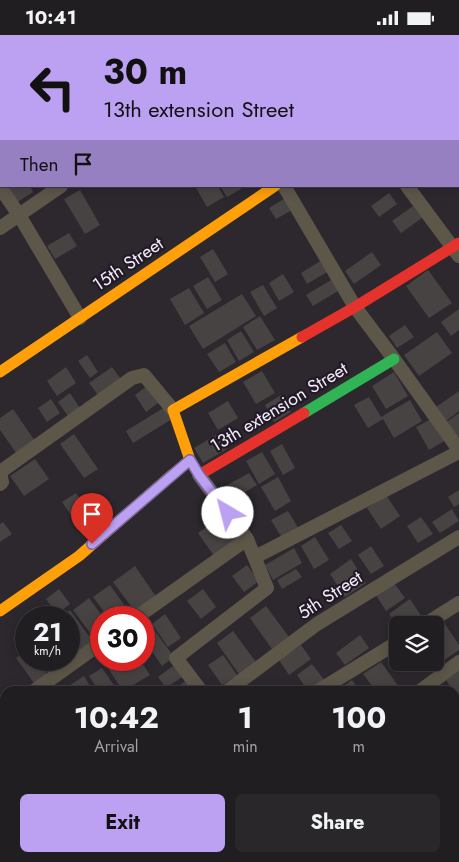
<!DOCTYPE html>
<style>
body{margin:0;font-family:Jost,sans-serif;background:#29272a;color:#f1f3f6;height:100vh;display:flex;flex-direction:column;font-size:19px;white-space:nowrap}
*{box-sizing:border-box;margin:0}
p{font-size:16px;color:#a2a2a5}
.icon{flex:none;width:28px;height:28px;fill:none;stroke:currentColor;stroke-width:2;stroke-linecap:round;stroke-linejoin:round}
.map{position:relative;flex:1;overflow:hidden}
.sheet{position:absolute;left:0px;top:651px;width:460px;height:176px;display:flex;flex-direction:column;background:#211e22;border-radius:15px 15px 0 0;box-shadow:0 2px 12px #0003,0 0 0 1px #3e3c40}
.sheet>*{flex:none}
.banner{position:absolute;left:0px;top:0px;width:460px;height:152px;box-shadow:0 2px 12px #0003,0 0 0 1px #3e3c40;background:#bca0f2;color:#111;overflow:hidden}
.buttons{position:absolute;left:389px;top:581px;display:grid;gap:10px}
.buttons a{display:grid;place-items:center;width:55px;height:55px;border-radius:8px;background:#211e22;box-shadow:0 2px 12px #0003,0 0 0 1px #3e3c40;font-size:25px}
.speed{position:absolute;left:15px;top:571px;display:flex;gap:10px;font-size:25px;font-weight:700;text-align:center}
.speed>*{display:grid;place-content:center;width:65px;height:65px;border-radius:50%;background:#211e22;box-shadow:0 2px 12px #0003,0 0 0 1px #3e3c40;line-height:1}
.speed small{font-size:12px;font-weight:400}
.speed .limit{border:8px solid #d22;background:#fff;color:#111}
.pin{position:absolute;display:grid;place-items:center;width:42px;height:42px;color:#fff;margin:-51px -21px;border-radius:50% 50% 50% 0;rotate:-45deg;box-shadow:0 0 5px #0007}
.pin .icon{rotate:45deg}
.me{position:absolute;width:55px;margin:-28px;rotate:323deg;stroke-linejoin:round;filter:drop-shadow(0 0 4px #0008)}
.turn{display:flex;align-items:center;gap:18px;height:105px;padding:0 20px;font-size:22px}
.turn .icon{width:65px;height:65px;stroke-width:2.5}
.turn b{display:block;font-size:35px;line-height:42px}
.then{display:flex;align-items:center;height:48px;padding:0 20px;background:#0003;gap:10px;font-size:19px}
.eta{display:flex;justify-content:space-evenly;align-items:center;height:85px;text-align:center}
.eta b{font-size:30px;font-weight:700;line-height:35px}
.cta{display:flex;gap:10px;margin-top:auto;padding:10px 20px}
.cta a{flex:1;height:58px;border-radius:8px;background:#bca0f2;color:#111;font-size:20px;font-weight:700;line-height:58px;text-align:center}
.cta a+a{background:#29272a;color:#f1f3f6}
.status{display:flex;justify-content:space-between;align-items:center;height:35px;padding:0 25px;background:#211e22;direction:ltr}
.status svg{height:14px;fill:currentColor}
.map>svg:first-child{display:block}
.building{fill:#474343}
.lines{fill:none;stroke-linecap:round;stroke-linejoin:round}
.street{stroke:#5c5749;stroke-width:14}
.fast{stroke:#30b455;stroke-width:11}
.slow{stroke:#ff9f0a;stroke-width:11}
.jam{stroke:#e5322d;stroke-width:11}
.route-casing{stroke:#7a689d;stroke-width:12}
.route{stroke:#bca0f2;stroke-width:9}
.labels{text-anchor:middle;stroke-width:4.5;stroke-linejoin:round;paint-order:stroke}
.street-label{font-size:18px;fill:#f2ecf6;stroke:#231a28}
</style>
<div class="status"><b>10:41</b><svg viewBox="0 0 49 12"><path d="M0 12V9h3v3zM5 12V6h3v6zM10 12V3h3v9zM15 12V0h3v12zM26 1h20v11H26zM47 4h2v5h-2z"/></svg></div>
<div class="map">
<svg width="459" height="827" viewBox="0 0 459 827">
<rect width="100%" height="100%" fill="#2c282e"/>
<path class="building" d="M5 151H30L33 157 16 168Z
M195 151H218L224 162 207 172Z
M220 151H240L241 154 227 162Z
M80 155 100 190 85 199 64 164Z
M389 158 397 169 379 182 371 171Z
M287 162 294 174 276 184 269 173Z
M413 171 422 183 401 198 392 186Z
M69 198 77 211 55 224 47 211Z
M213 214 228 239 215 247 200 222Z
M372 217 381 230 354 249 345 236Z
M322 225 329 236 307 249 301 238Z
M428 235 452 268 429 283 406 251Z
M283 239 294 257 279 266 269 248Z
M208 242 222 265 207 274 193 251Z
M331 245 338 256 313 271 306 260Z
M263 250 277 273 264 281 250 257Z
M189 253 204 278 185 290 170 264Z
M242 259 256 281 203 314 189 291Z
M459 274V295L451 301 441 287Z
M260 281 275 305 257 315 243 292Z
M405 290 414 302 397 313 389 301Z
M241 296 254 317 239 326 227 305Z
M437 297 452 318 419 341 404 320Z
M225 308 236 327 219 337 207 319Z
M87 320 98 337 90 343 78 326Z
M66 332 76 348 57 361 47 346Z
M112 332 121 344 98 360 89 348Z
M262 336 275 358 256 369 243 347Z
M394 337 408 361 386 374 372 351Z
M147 351 158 368 146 377 135 360Z
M459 356V376L446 386 436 372Z
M70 358 80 373 68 381 58 367Z
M281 360 291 377 274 387 265 370Z
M369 362 381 382 410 365 422 386 394 403 383 384 368 393 354 370Z
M51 364 60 378 47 387 38 373Z
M228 366 238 383 218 395 208 378Z
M165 372 172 384 133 408 126 396Z
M13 374 37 409 19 422 0 395V383Z
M459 378V402L456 404 445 388Z
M433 383 446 405 429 415 416 392Z
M74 399 98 434 84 443 60 409Z
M218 399 227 414 203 428 194 413Z
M282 409 295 433 283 440 270 416Z
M262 417 275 439 259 449 246 426Z
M35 424 49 444 24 461 10 441Z
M249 438 257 450 232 465 224 452Z
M278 442 291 466 275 476 261 452Z
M459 455V469L454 472 448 462Z
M76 458 97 488 83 498 62 467Z
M386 460 400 481 381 494 367 473Z
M452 474 459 486 440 498 432 487Z
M288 476 300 496 284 506 271 485Z
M222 481 238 504 214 521 198 498Z
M421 482 433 499 418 508 407 491Z
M3 487 12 499 0 507V489Z
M341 490 352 506 339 514 328 498Z
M315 502 329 525 314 534 301 511Z
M371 511 384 531 371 539 358 520Z
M294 513 302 528 273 545 265 530Z
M351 524 366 548 345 562 330 539Z
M247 530 259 546 244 557 232 541Z
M135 531 157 563 136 578 113 547Z
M296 534 302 542 282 554 277 545Z
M394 548 405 563 386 576 376 560Z
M110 550 132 581 129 582H108L93 562Z
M59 554 70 569 57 579 46 564Z
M203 554 216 572 201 584 187 566Z
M89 563 103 582H101V602L96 606 73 575Z
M410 564 422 582 409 590H397L389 579Z
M266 571 289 602 272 614 250 583Z
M70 575 94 608 73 623 69 618V582H60Z
M165 579 181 603 168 612 152 589Z
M443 586 459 610V615L440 628 435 620V591Z
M152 592 174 622 162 631 144 605V598Z
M233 596 256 627 239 639 217 608Z
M360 600 369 613 345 630 336 618Z
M301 610 311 624 289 640 279 625Z
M26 616V625H37L49 642 36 651 16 623Z
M223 620 237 640 222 650 208 630Z
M43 625H69L52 637Z
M106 625H140L150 640 123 656 104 627Z
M381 627 402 656H376L363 639Z
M176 629 185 640 166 653 158 642Z
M312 629 325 646 311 656H308L297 640Z
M102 633 118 656H99L89 641Z
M459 636V664L446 645Z
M84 641 93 656H66L64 654Z
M190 643 196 656H171Z
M352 645 360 656H337Z
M455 698 459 704V720L455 723Z
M5 703V732L0 725V706Z
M459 749V775L455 770V752Z
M14 822H43L44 825 40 827H17Z
M105 822H126L129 827H107Z
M189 822H223L227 827H193Z
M297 822H316L311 827H301Z
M383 822H393L397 827H378Z
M404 822H420L421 824 417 827H402L401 826Z"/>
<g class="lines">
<path class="street" d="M440 0 441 1
M60 1 62 0
M413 1 414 0
M459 25V26
M0 45 1 44
M284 151 355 272 394 324 459 415
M407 151 459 221
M0 152 19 180 80 283
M0 193 61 151
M0 449 2 447 0 437 132 343 144 340 173 375
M255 522 459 417
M137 582 247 504 199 440
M424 590 459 568
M34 656 101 608
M201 656 176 623 267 553 247 504
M227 656 317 589 459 502
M318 656 398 607
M420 656 459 627
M0 680 5 677
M455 742 459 738
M0 812 5 808
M157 827 163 822
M323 827 329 822
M355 827 360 822"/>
<path class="fast" d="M304 378 394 324"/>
<path class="slow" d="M0 337 275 151
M190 425 173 375 302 302
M0 576 79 521 173 439"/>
<path class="jam" d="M302 302 355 272 459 208
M173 439 190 425 199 440 304 378"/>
</g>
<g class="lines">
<g class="route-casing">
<path id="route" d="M92 509 190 425 199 440 228 478"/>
</g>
<use href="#route" class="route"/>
</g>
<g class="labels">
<g class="street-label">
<text transform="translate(128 229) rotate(-34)" y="6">15th Street</text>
<text transform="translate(279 372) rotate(-31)" y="6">13th extension Street</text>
<text transform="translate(330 560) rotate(-33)" y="6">5th Street</text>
</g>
</g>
</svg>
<div class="buttons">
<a><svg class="icon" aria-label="layers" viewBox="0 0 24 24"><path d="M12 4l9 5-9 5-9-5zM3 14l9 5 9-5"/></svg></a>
</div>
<div class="speed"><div>21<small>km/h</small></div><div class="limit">30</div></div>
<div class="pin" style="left:92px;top:509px;background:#d93025"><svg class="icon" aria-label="arrive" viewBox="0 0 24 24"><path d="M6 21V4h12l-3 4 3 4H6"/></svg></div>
<svg class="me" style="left:228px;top:478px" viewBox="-20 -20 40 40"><circle r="19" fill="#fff"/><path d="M0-13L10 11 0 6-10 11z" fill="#bca0f2"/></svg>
<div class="banner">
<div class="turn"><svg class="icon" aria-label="left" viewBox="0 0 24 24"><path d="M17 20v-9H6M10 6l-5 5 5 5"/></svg><div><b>30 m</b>13th extension Street</div></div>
<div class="then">Then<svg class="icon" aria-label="arrive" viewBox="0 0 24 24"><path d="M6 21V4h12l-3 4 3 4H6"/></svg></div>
</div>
<section class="sheet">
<div class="eta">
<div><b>10:42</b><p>Arrival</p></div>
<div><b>1</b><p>min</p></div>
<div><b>100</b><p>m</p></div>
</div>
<div class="cta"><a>Exit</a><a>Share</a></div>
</section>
</div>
